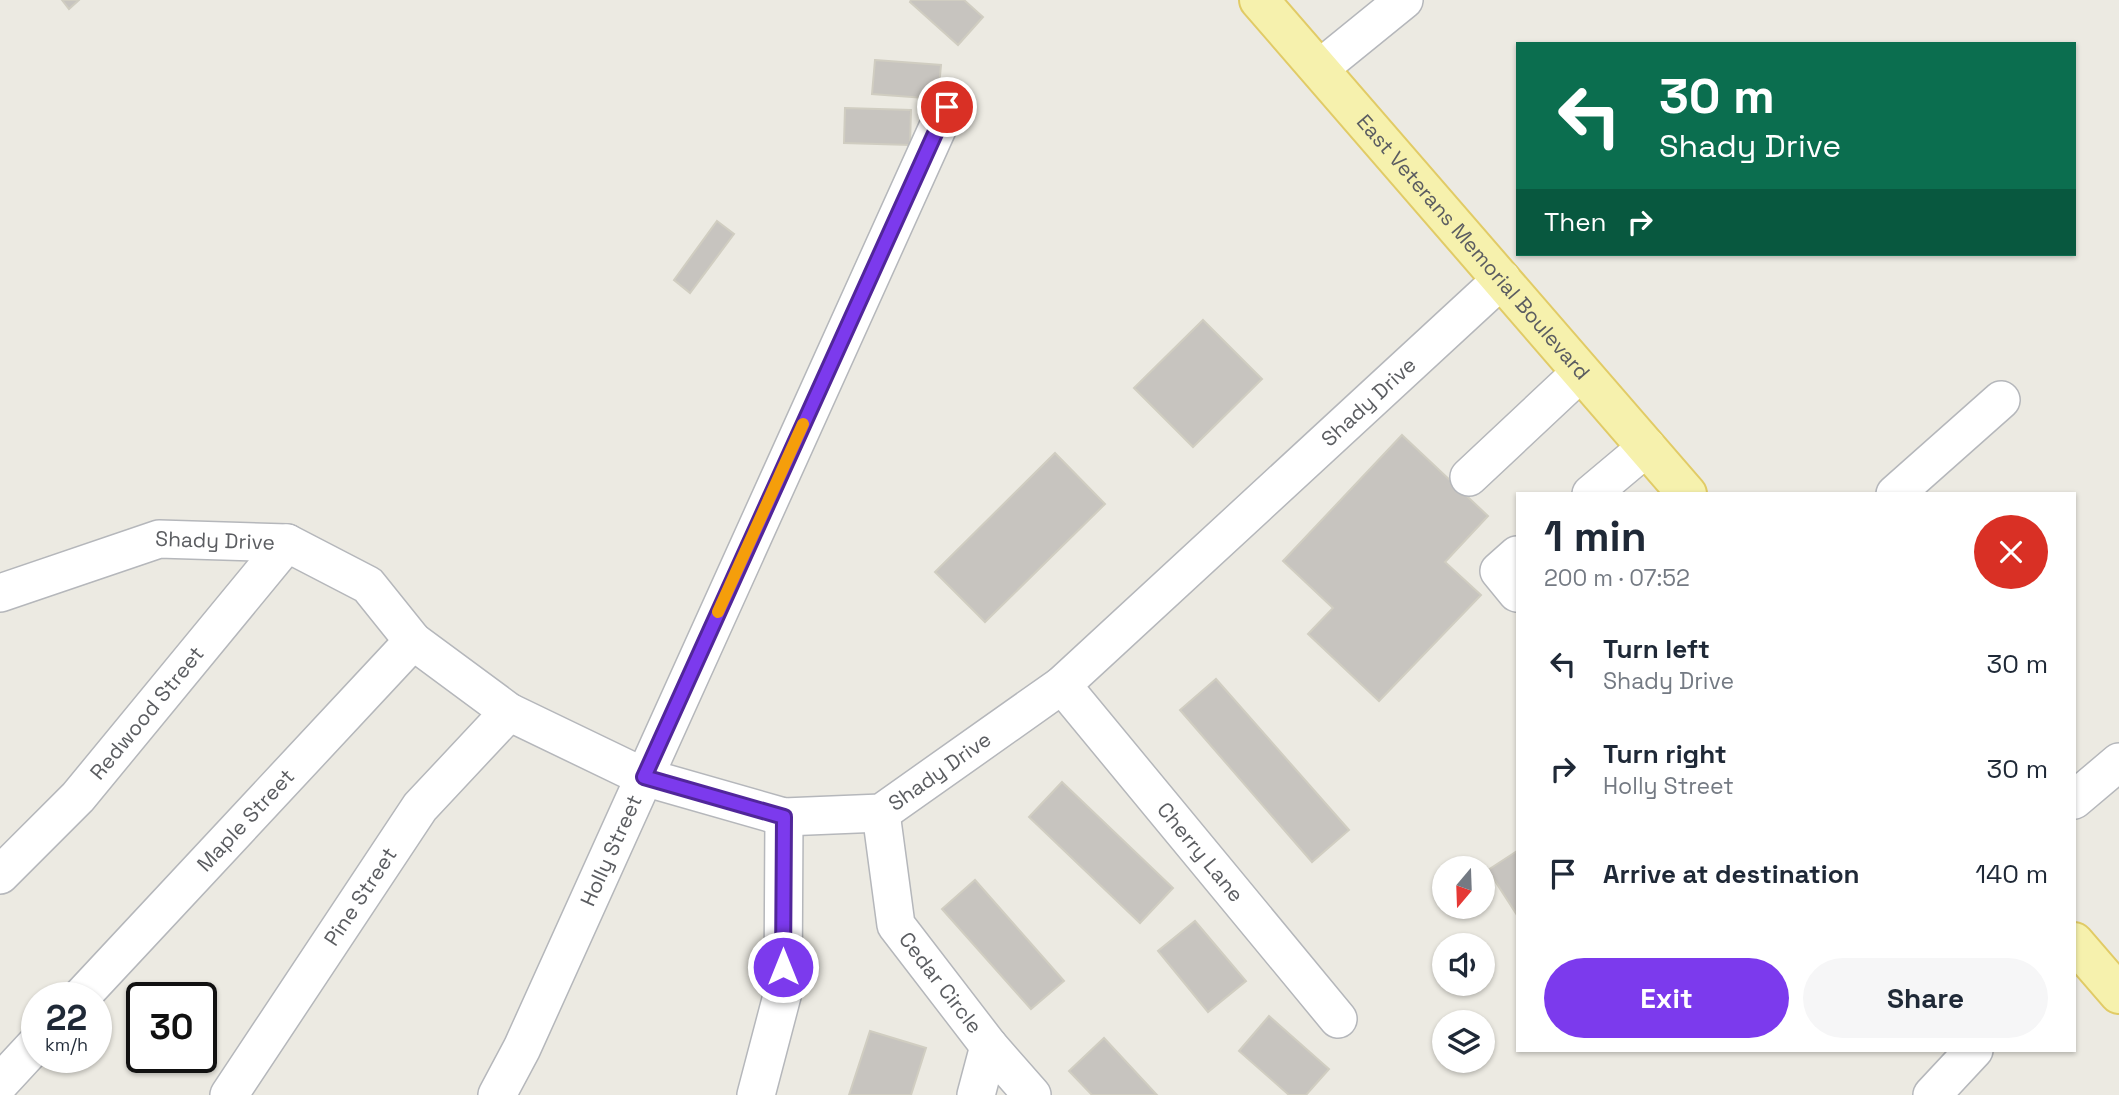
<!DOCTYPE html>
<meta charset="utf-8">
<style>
body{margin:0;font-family:"Space Grotesk",sans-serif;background:#f6f6f7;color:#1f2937;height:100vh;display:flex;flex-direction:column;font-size:26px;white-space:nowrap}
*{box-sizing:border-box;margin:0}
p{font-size:23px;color:#747a83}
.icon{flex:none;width:38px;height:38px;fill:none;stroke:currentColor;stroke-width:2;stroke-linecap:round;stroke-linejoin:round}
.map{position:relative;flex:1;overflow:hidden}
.panel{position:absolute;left:1516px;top:492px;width:560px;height:560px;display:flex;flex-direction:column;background:#fff;border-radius:0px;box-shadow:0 2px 5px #0004}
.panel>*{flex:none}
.hud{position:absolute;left:1516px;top:42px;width:560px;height:214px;border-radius:0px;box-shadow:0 2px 5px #0004;background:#0b6e4f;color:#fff;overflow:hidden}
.needle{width:46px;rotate:199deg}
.fabs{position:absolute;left:1432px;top:856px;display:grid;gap:14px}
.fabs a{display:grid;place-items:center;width:63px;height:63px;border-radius:50%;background:#fff;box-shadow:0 2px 5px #0004;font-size:35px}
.speed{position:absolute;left:21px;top:982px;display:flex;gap:14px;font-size:35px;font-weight:700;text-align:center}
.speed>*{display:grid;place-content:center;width:91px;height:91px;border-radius:50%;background:#fff;box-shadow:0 2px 5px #0004;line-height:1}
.speed small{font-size:18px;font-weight:400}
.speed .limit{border:4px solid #111;border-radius:10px;background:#fff;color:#111}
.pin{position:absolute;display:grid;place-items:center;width:60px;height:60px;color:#fff;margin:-30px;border:4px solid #fff;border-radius:50%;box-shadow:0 2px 7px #0007}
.me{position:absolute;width:77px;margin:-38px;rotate:0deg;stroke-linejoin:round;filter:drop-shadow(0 0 5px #0008)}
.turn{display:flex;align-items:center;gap:24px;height:147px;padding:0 28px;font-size:32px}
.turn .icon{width:91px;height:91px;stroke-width:2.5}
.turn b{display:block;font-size:49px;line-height:60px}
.then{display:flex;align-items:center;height:66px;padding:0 28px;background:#0003;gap:14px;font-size:26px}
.round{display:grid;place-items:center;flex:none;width:74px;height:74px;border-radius:37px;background:#f6f6f7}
.headline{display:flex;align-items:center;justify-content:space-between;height:119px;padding:0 28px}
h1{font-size:42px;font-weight:600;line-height:52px}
.action{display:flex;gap:14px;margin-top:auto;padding:14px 28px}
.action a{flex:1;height:80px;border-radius:42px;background:#7c3aed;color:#fff;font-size:28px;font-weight:600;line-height:80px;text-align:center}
.action a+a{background:#f6f6f7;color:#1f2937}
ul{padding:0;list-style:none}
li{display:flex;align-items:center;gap:21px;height:105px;padding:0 28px}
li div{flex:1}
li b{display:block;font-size:26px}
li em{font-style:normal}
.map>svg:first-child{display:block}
.building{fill:#c7c4bf;stroke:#d0cdc1;stroke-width:2}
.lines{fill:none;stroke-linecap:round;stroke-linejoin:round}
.minor-casing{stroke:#b5b7bb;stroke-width:40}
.major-casing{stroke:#e1cb66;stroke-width:42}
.minor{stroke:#fff;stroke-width:37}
.major{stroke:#f6f1ad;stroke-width:38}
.route-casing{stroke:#51269a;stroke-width:18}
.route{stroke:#7c3aed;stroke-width:12}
.slow{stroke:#f59e0b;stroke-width:12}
.labels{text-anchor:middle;stroke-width:6;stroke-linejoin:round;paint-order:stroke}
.street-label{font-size:21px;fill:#5b5d61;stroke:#fff}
</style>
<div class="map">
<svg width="2119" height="1095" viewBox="0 0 2119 1095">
<rect width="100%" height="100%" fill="#eceae2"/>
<path class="building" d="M62 0H79L69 9Z
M911 0H964L983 17 958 45 910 2Z
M875 60 941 65 938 99 872 94Z
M845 108 911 110 910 145 844 143Z
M717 221 734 234 690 293 674 280Z
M1203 320 1262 379 1193 447 1134 388Z
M1402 435 1488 516 1445 562 1481 595 1379 701 1308 634 1333 608 1283 561Z
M1055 453 1105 504 985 622 935 572Z
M1216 679 1349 830 1312 862 1180 710Z
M1062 782 1173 888 1140 923 1029 817Z
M1517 851V915L1488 870Z
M975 880 1064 981 1031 1009 942 909Z
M1195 921 1246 981 1208 1012 1158 951Z
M1269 1016 1329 1069 1306 1095H1289L1239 1051Z
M870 1031 926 1048 911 1095H849Z
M1104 1038 1157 1095H1092L1069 1071Z"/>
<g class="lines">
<g class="minor-casing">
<g id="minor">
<path d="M1319 69 1404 0"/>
<path d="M1469 477 1581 372"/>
<path d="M1591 494 1647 447"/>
<path d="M1895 494 2001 400"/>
<path d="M1517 555 1499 571 1517 593"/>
<path id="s1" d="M0 593 159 539 287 543 368 585 413 641 509 712 644 777 784 817 881 813 1062 685 1502 279"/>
<path id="s2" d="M1062 685 1338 1019"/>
<path d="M2074 800 2119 762"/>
<path id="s3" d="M881 813 896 925 989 1046 1032 1095"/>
<path id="s4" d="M0 875 78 797 287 543"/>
<path id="s5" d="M80 998 413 641"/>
<path d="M0 1083 37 1043"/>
<path id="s6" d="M229 1095 420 807 509 712"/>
<path id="s7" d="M497 1095 522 1048 947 107"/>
<path d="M756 1095 783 992 784 817"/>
<path d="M976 1095 989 1046"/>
<path d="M1932 1095 1974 1050"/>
</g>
</g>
<g class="major-casing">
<g id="major">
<path id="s8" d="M1259 0 1687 494"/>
<path d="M2074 942 2119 994"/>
</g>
</g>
<use href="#minor" class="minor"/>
<use href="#major" class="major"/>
</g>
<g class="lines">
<g class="route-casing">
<path id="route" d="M783 967 784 817 644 777 947 107"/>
</g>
<use href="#route" class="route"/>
<path class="slow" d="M718 612 803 424"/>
</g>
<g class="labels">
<g class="street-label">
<text dy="7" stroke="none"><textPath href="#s8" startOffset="327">East Veterans Memorial Boulevard</textPath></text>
<text dy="7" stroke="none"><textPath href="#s1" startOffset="1610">Shady Drive</textPath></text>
<text dy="7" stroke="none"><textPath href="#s1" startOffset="224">Shady Drive</textPath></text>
<text dy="7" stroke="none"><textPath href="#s4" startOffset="219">Redwood Street</textPath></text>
<text dy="7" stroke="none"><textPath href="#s1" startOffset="1043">Shady Drive</textPath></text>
<text dy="7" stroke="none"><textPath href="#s5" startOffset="243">Maple Street</textPath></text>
<text dy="7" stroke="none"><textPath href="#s7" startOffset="270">Holly Street</textPath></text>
<text dy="7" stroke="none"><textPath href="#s2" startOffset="217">Cherry Lane</textPath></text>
<text dy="7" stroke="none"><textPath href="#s6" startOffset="238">Pine Street</textPath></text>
<text dy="7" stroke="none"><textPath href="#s3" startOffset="186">Cedar Circle</textPath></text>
</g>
</g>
</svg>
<div class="fabs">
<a><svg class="needle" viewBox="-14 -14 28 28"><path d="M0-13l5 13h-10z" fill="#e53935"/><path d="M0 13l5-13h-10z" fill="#747a83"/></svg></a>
<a><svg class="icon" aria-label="sound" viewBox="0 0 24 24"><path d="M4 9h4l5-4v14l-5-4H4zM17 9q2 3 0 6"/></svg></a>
<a><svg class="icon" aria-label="layers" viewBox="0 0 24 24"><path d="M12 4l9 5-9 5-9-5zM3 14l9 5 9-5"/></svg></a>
</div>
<div class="speed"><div>22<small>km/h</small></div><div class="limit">30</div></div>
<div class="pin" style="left:947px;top:107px;background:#d93025"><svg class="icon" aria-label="arrive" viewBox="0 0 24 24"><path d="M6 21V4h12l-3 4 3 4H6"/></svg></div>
<svg class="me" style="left:783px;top:967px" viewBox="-20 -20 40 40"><circle r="17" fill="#7c3aed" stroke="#fff" stroke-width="3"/><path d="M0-11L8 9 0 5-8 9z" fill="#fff"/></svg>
<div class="hud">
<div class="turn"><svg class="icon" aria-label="left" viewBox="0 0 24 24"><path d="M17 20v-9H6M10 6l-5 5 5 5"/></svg><div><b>30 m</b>Shady Drive</div></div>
<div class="then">Then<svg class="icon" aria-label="right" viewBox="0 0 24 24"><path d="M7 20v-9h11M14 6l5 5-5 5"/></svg></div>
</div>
<section class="panel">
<div class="headline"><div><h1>1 min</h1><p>200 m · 07:52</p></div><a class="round" style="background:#d93025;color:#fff"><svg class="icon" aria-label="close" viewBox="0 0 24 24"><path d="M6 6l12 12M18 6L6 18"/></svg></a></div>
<ul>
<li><svg class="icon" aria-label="left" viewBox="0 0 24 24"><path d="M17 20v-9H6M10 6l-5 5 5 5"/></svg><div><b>Turn left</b><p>Shady Drive</p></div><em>30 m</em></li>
<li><svg class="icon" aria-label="right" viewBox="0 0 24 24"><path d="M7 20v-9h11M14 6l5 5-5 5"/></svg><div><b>Turn right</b><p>Holly Street</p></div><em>30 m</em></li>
<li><svg class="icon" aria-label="arrive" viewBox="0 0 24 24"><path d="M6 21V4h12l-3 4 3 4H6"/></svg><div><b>Arrive at destination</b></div><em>140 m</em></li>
</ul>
<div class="action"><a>Exit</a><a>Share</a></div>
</section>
</div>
